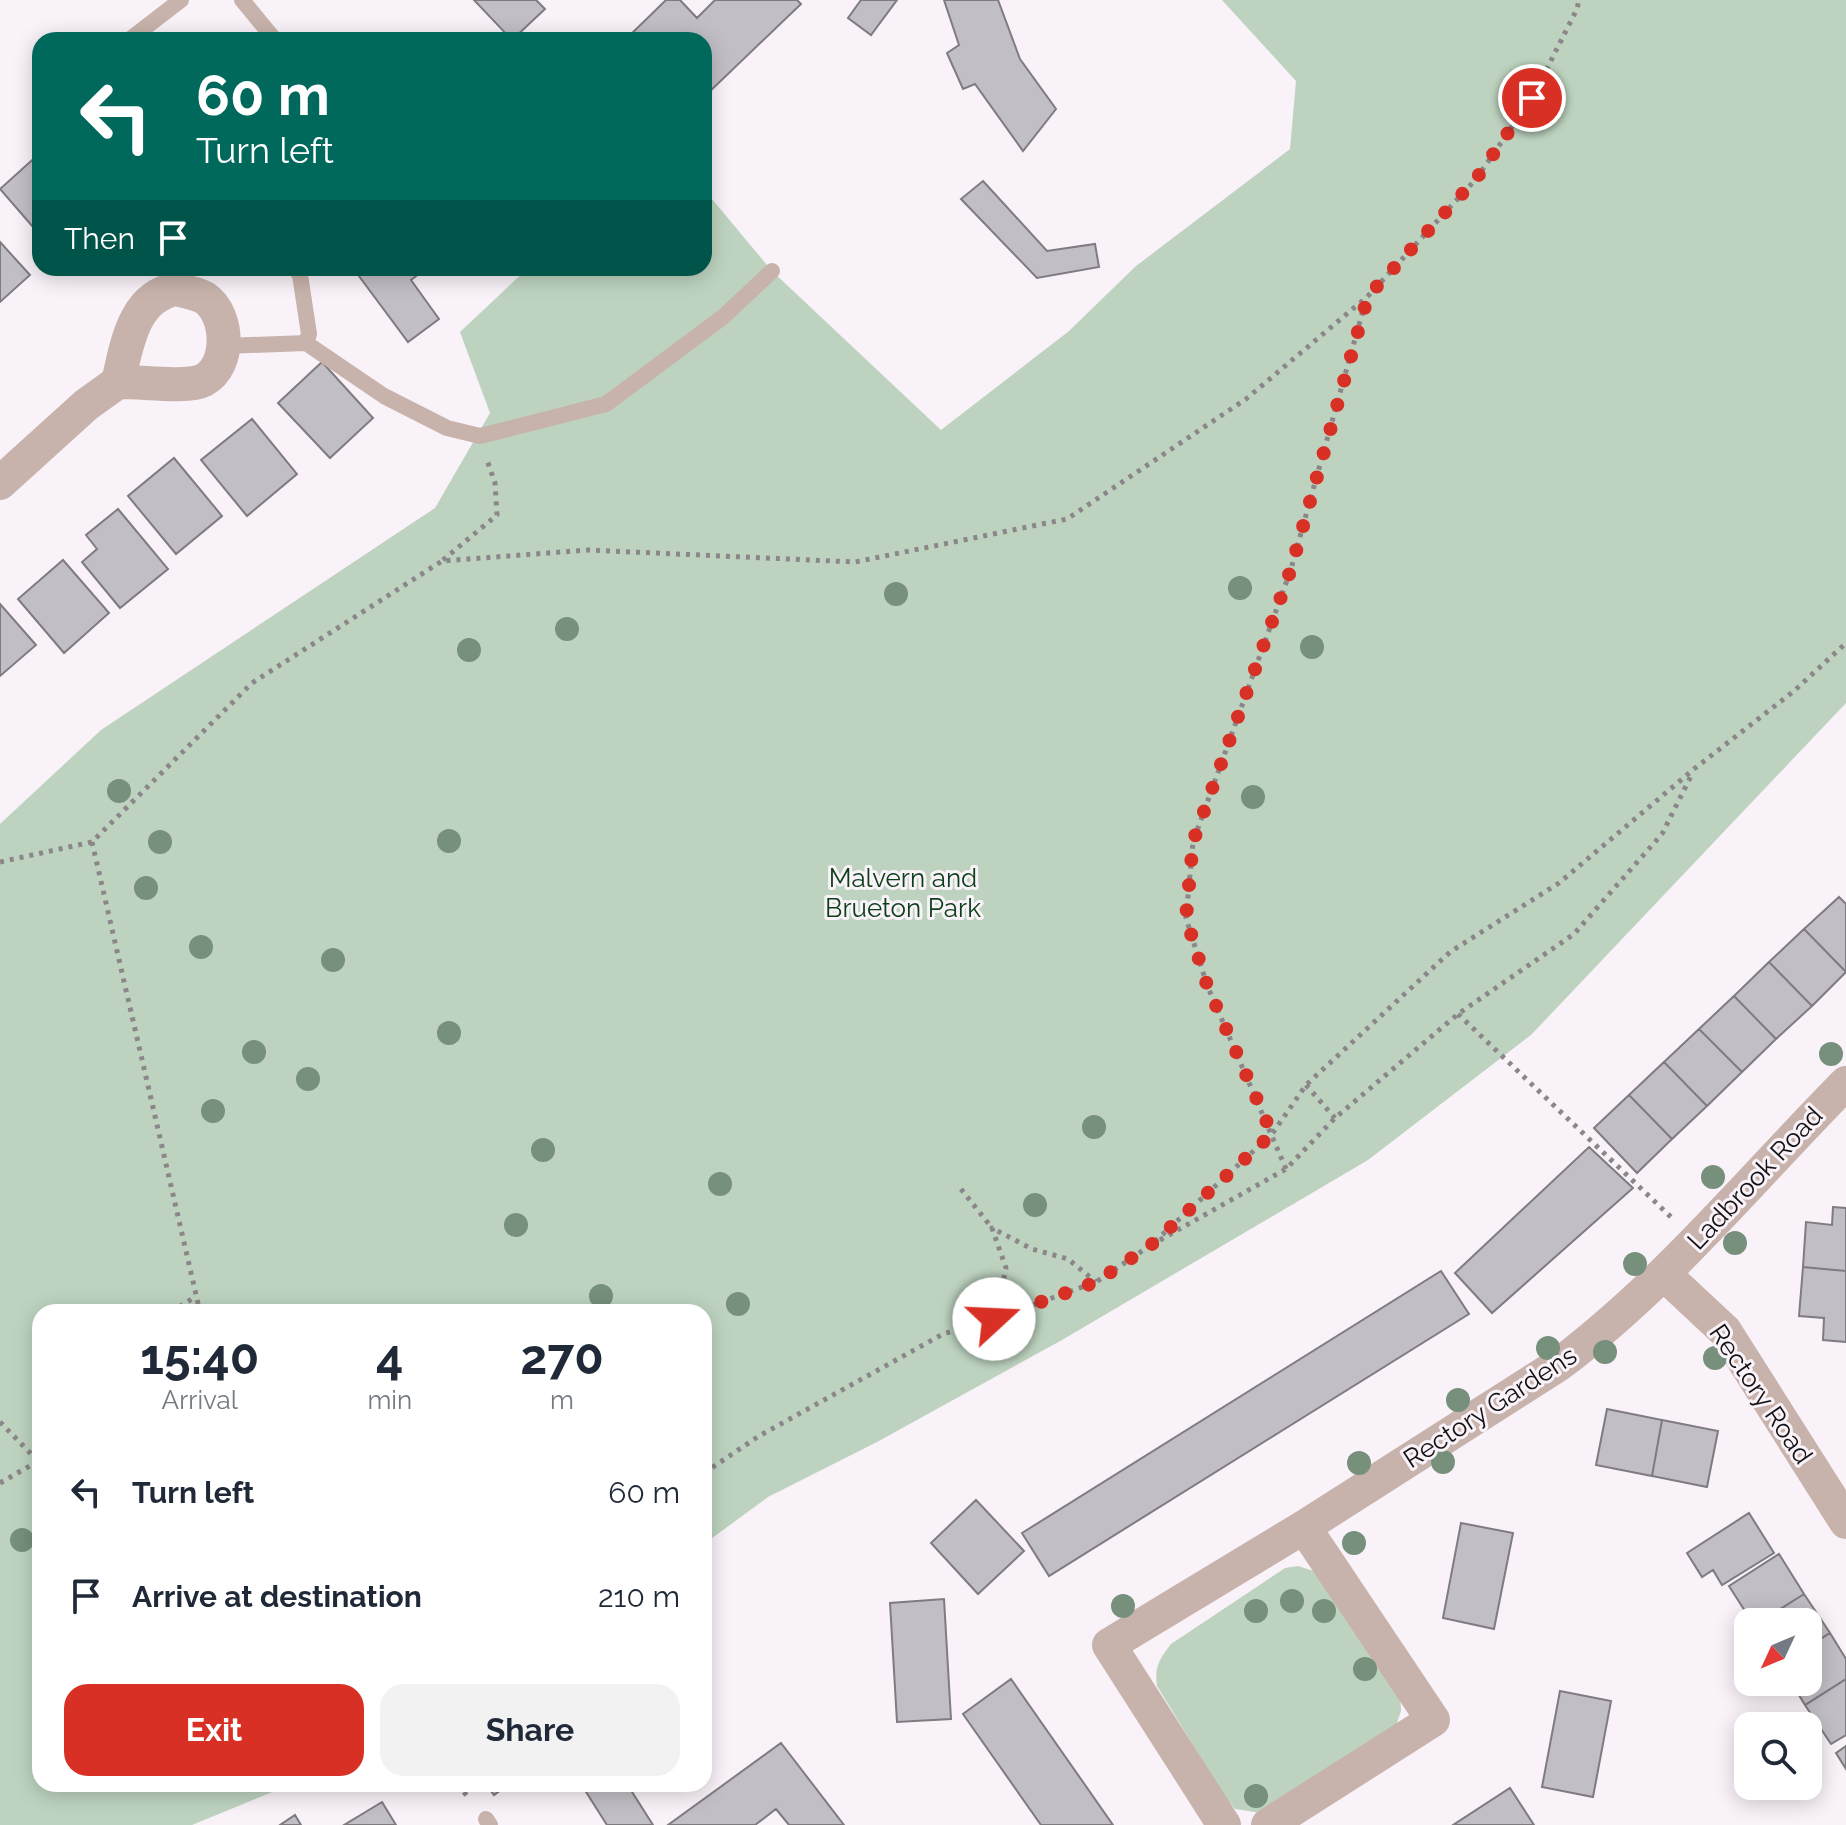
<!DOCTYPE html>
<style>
body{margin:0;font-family:Raleway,sans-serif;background:#f2f2f3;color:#1f2937;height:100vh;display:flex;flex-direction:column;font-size:30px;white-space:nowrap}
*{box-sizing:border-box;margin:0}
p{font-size:26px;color:#747a83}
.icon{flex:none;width:44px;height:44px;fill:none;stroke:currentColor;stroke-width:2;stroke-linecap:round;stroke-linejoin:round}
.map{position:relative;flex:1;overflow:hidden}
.sheet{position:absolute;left:32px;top:1304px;width:680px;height:488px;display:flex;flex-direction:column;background:#fff;border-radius:24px;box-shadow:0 4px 20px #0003}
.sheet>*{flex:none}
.banner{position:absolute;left:32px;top:32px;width:680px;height:244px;border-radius:24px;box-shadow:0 4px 20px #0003;background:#00695c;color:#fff;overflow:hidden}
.needle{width:52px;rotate:226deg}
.tools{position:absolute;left:1734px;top:1608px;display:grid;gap:16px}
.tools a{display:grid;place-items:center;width:88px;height:88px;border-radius:16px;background:#fff;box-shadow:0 4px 20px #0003;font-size:40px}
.pin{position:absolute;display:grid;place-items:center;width:68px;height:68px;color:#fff;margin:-34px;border:4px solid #fff;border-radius:50%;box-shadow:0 2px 8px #0007}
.me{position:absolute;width:88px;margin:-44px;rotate:70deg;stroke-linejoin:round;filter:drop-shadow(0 0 6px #0008)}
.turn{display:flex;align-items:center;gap:28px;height:168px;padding:0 32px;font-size:36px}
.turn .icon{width:104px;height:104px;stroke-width:2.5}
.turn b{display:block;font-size:56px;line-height:68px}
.then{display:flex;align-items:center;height:76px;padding:0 32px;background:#0003;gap:16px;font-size:30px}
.eta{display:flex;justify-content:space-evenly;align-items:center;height:136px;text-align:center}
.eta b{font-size:48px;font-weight:700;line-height:56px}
.primary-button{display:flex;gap:16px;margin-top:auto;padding:16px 32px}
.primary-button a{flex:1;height:92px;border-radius:24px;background:#d93025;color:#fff;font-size:32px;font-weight:700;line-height:92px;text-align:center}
.primary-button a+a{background:#f2f2f3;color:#1f2937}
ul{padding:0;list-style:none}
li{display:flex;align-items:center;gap:24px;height:104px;padding:0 32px}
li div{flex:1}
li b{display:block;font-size:30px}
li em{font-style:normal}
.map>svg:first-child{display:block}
.green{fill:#bdd3bf}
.building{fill:#c2bec5;stroke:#7f7b81;stroke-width:2}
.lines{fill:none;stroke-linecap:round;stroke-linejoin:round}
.path{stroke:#8b868a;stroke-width:5;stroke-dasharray:4 6;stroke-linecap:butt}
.service{stroke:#c7b3ab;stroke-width:16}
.minor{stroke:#c7b3ab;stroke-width:34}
.tree{fill:#76907c}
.route{stroke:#d93025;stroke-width:14;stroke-dasharray:0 25.2}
.labels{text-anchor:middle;stroke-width:6;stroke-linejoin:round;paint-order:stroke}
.park-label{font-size:26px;fill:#0b3f17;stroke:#f9f2f8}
.street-label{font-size:26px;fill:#131113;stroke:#f9f2f8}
</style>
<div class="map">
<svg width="1846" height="1825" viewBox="0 0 1846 1825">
<rect width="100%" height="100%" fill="#f9f2f8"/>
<path class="green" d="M1222 0H1846V703L1531 1035 1368 1160 1062 1340 877 1442 768 1497 704 1544V1312H40V1784H292L192 1825H0V824L101 730 435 508 490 413 460 332 528 268H704V169L712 199 772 271 941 430 1069 331 1136 266 1290 149 1296 81Z
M1298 1566 1314 1571 1400 1692 1401 1711 1396 1726 1267 1814 1235 1809 1223 1794 1157 1686C1154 1667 1160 1658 1171 1644L1285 1568Z"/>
<path class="building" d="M474 0H536L545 9 512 40Z
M666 0H680L697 18 715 0H797L801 4 704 97V40H625Z
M861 0H897L871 35 848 18Z
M944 0H998L1020 59 1056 109 1023 151 975 84 963 89 947 53 959 45Z
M40 153V235L0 189Z
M983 181 1047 251 1095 244 1099 267 1037 278 961 199Z
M0 242 30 275 0 302Z
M353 268H427L411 280 439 319 408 342Z
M322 362 373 418 330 458 278 403Z
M252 419 297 474 247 516 201 460Z
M174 458 222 516 176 554 128 496Z
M118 509 168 569 120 608 82 562 97 549 86 535Z
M63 560 109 613 64 653 18 599Z
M0 604 36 645 0 676Z
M1839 897 1846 904V972L1804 929Z
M1804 929 1846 972 1812 1006 1769 962Z
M1769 962 1812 1006 1776 1039 1734 996Z
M1734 996 1776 1039 1742 1072 1699 1029Z
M1699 1029 1742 1072 1707 1106 1664 1062Z
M1664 1062 1707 1106 1672 1139 1629 1095Z
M1629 1095 1672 1139 1637 1173 1594 1128Z
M1589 1147 1633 1188 1492 1313 1455 1273Z
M1833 1207 1846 1208V1271L1803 1267 1806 1222 1832 1225Z
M1803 1267 1846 1271V1342L1823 1340 1824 1318 1799 1316Z
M1441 1271 1469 1314 1049 1576 1022 1533Z
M1607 1409 1662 1420 1652 1476 1596 1465Z
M1662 1420 1718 1431 1707 1487 1652 1476Z
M976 1500 1024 1551 978 1594 931 1543Z
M1749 1513 1774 1553 1722 1585 1713 1570 1702 1577 1687 1553Z
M1461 1523 1513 1533 1494 1629 1443 1618Z
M1779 1554 1804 1594 1760 1622H1752L1729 1586Z
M1804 1594 1830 1633 1808 1647V1622H1760Z
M944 1599 951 1719 897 1722 890 1603Z
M1830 1633 1846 1659V1679L1805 1705 1791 1682H1808V1647Z
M1011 1679 1113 1825H1041L963 1714Z
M1846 1679V1735L1831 1744 1805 1705Z
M1560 1691 1611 1701 1593 1797 1542 1787Z
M781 1743 844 1825H789L776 1809 755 1825H668Z
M1846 1746V1769L1836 1753Z
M486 1784H509L494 1795Z
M581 1784H627L653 1825H607Z
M1510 1788 1534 1825H1453Z
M382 1802 396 1825H344Z
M295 1815 301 1825H280Z"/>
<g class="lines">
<path class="path" d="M443 560 497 515 495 483 487 460
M92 842 200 1312
M0 862 92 842 252 683 442 561 588 550 855 562 1067 519 1246 399 1368 296 1476 179 1532 98 1577 9 1579 0
M1458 1014 1672 1218
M1306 1085 1335 1118
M1286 1169 1207 985 1186 918 1193 842 1291 569 1367 296
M961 1189 992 1228
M1160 1240 1286 1169 1335 1118 1458 1014 1574 934 1662 834 1692 774
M171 1312 195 1297
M995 1318 1006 1268 992 1228 1032 1249 1068 1259 1096 1282
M0 1422 40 1463
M704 1473 759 1436 943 1334 994 1319 1096 1282 1151 1245 1272 1134 1306 1085 1450 952 1559 883 1694 769 1794 691 1846 643
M0 1483 40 1460
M458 1784 470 1800"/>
<path class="service" d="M242 0 275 40
M129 40 181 0
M295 268 300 275 309 334 306 343
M224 346 306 343 384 396 447 428 480 436 606 404 723 317 772 271
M486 1819 490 1825"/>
<path class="minor" d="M175 289C185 291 196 293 205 298 229 315 231 365 204 380 186 389 140 381 118 382 127 346 132 298 175 289Z
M0 483 86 405 118 382
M1665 1275 1725 1331 1846 1522
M1224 1825 1109 1645 1304 1527 1558 1365C1666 1284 1752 1178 1846 1083
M1268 1825 1433 1720 1304 1527"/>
</g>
<g class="tree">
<circle cx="1240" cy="588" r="12"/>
<circle cx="896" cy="594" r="12"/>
<circle cx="567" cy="629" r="12"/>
<circle cx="1312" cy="647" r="12"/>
<circle cx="469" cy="650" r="12"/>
<circle cx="119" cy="791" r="12"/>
<circle cx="1253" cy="797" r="12"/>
<circle cx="449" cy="841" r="12"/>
<circle cx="160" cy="842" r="12"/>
<circle cx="146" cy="888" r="12"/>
<circle cx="201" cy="947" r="12"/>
<circle cx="333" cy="960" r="12"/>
<circle cx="449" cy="1033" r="12"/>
<circle cx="254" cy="1052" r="12"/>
<circle cx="1831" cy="1054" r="12"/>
<circle cx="308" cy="1079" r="12"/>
<circle cx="213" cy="1111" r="12"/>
<circle cx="1094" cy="1127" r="12"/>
<circle cx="543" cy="1150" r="12"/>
<circle cx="1713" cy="1177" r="12"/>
<circle cx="720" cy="1184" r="12"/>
<circle cx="1035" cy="1205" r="12"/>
<circle cx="516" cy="1225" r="12"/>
<circle cx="1735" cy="1243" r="12"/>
<circle cx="1635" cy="1264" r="12"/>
<circle cx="601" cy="1296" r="12"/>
<circle cx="738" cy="1304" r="12"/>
<circle cx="1548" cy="1348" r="12"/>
<circle cx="1605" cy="1352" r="12"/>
<circle cx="1715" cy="1358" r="12"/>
<circle cx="1458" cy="1400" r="12"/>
<circle cx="1443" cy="1462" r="12"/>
<circle cx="1359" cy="1463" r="12"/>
<circle cx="22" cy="1540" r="12"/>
<circle cx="1354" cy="1543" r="12"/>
<circle cx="1292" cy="1601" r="12"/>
<circle cx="1123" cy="1606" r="12"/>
<circle cx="1256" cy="1611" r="12"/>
<circle cx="1324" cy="1611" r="12"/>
<circle cx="1365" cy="1669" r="12"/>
<circle cx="1256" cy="1796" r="12"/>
</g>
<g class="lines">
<path class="route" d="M994 1319 1096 1282 1151 1245 1272 1134 1207 985 1186 918 1193 842 1291 569 1368 296 1476 179 1532 98"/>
</g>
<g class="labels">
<g class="park-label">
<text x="903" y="887">Malvern and<tspan x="903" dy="30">Brueton Park</tspan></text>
</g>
<g class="street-label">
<text transform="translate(1755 1178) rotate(-47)" y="9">Ladbrook Road</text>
<text transform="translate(1761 1394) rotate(56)" y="9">Rectory Road</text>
<text transform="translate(1490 1407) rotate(-33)" y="9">Rectory Gardens</text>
</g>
</g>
</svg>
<div class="tools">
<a><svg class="needle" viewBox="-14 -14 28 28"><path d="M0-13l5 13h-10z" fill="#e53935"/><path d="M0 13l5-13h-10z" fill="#747a83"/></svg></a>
<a><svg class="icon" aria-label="search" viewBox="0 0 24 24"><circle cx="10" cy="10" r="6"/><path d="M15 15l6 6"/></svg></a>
</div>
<div class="pin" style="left:1532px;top:98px;background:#d93025"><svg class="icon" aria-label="arrive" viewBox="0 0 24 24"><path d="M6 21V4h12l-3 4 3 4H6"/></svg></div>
<svg class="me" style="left:994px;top:1319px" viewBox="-20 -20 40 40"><circle r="19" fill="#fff"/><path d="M0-13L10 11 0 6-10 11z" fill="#d93025"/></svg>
<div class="banner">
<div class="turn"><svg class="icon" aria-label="left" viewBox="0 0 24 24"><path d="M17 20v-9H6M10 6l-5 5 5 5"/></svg><div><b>60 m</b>Turn left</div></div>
<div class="then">Then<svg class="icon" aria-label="arrive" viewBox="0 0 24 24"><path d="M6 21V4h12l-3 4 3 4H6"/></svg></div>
</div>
<section class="sheet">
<div class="eta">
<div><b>15:40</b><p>Arrival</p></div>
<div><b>4</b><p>min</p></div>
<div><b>270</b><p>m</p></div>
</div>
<ul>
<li><svg class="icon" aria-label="left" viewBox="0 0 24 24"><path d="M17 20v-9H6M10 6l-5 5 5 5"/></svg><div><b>Turn left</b></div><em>60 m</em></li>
<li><svg class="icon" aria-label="arrive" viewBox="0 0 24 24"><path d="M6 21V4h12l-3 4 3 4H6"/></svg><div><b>Arrive at destination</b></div><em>210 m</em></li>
</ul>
<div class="primary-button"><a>Exit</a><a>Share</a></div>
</section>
</div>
